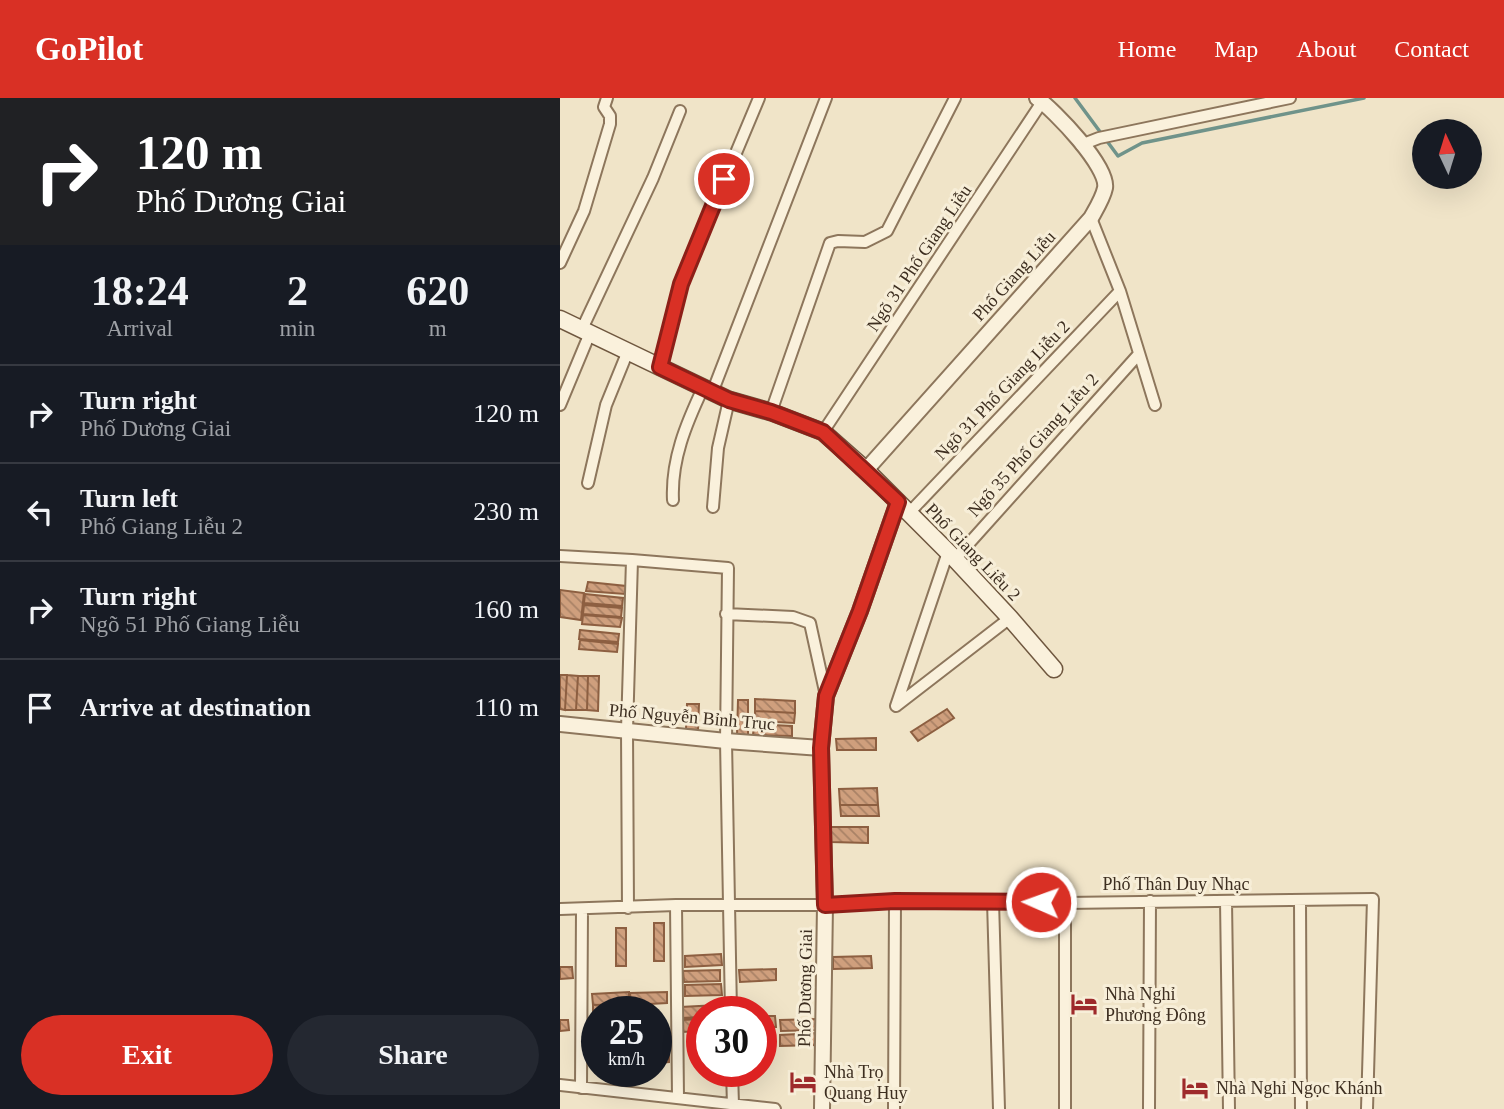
<!DOCTYPE html>
<meta charset="utf-8">
<style>
body{margin:0;font-family:Georgia,serif;background:#242831;color:#f1f3f6;height:100vh;display:flex;flex-direction:column;font-size:26px;white-space:nowrap}
*{box-sizing:border-box;margin:0}
p{font-size:23px;color:#9ea1a6}
.icon{flex:none;width:38px;height:38px;fill:none;stroke:currentColor;stroke-width:2;stroke-linecap:round;stroke-linejoin:round}
.map{position:relative;flex:1;overflow:hidden}
.side{display:flex;flex-direction:column;background:#171b24;width:560px}
.side>*{flex:none}
.top-card{background:#202124;color:#fff;overflow:hidden}
.needle{width:46px;rotate:356deg}
.buttons{position:absolute;left:852px;top:21px;display:grid;gap:14px}
.buttons a{display:grid;place-items:center;width:70px;height:70px;border-radius:50%;background:#171b24;box-shadow:0 7px 28px #0002;font-size:35px}
.speed{position:absolute;left:21px;top:898px;display:flex;gap:14px;font-size:35px;font-weight:700;text-align:center}
.speed>*{display:grid;place-content:center;width:91px;height:91px;border-radius:50%;background:#171b24;box-shadow:0 7px 28px #0002;line-height:1}
.speed small{font-size:18px;font-weight:400}
.speed .limit{border:10px solid #d22;background:#fff;color:#111}
.pin{position:absolute;display:grid;place-items:center;width:60px;height:60px;color:#fff;margin:-30px;border:4px solid #fff;border-radius:50%;box-shadow:0 2px 7px #0007}
.me{position:absolute;width:77px;margin:-38px;rotate:272deg;stroke-linejoin:round;filter:drop-shadow(0 0 5px #0008)}
.turn{display:flex;align-items:center;gap:24px;height:147px;padding:0 21px;font-size:32px}
.turn .icon{width:91px;height:91px;stroke-width:2.5}
.turn b{display:block;font-size:49px;line-height:60px}
.eta{display:flex;justify-content:space-evenly;align-items:center;height:119px;text-align:center}
.eta b{font-size:42px;font-weight:700;line-height:49px}
.button{display:flex;gap:14px;margin-top:auto;padding:14px 21px}
.button a{flex:1;height:80px;border-radius:42px;background:#d93025;color:#fff;font-size:28px;font-weight:700;line-height:80px;text-align:center}
.button a+a{background:#242831;color:#f1f3f6}
ul{padding:0;list-style:none}
li{display:flex;align-items:center;gap:21px;height:98px;padding:0 21px;border-top:2px solid #363941}
li div{flex:1}
li b{display:block;font-size:26px}
li em{font-style:normal}
header{display:flex;align-items:center;gap:42px;box-sizing:border-box;height:98px;padding:0 35px;background:#d93025;color:#fff}
header strong{font-size:33px}
nav{display:flex;gap:38px;margin-inline-start:auto;font-size:24px}
main{display:flex;flex:1;min-height:0}
.map>svg:first-child{display:block}
.lines{fill:none;stroke-linecap:round;stroke-linejoin:round}
.stream{stroke:#6f938a;stroke-width:3.5}
.building{fill:url(#building-back-hatch);stroke:#8d5f41;stroke-width:2}
.minor-casing{stroke:#8d765c;stroke-width:14}
.tertiary-casing{stroke:#8d765c;stroke-width:18}
.secondary-casing{stroke:#6f573f;stroke-width:19}
.minor{stroke:#faf1dc;stroke-width:10}
.tertiary{stroke:#faf1dc;stroke-width:14}
.secondary{stroke:#faf1dc;stroke-width:16}
.route-casing{stroke:#8d1f18;stroke-width:18}
.route{stroke:#d93025;stroke-width:12}
.labels{text-anchor:middle;stroke-width:6;stroke-linejoin:round;paint-order:stroke}
.street-label{font-size:18px;fill:#3d2e20;stroke:#f7eed8}
.poi-label{font-size:18px;fill:#3d2e20;stroke:#f7eed8;text-anchor:start}
</style>
<header>
<strong>GoPilot</strong>
<nav><a>Home</a><a>Map</a><a>About</a><a>Contact</a></nav>
</header>
<main>
<section class="side">
<div class="top-card">
<div class="turn"><svg class="icon" aria-label="right" viewBox="0 0 24 24"><path d="M7 20v-9h11M14 6l5 5-5 5"/></svg><div><b>120 m</b>Phố Dương Giai</div></div>
</div>
<div class="eta">
<div><b>18:24</b><p>Arrival</p></div>
<div><b>2</b><p>min</p></div>
<div><b>620</b><p>m</p></div>
</div>
<ul>
<li><svg class="icon" aria-label="right" viewBox="0 0 24 24"><path d="M7 20v-9h11M14 6l5 5-5 5"/></svg><div><b>Turn right</b><p>Phố Dương Giai</p></div><em>120 m</em></li>
<li><svg class="icon" aria-label="left" viewBox="0 0 24 24"><path d="M17 20v-9H6M10 6l-5 5 5 5"/></svg><div><b>Turn left</b><p>Phố Giang Liễu 2</p></div><em>230 m</em></li>
<li><svg class="icon" aria-label="right" viewBox="0 0 24 24"><path d="M7 20v-9h11M14 6l5 5-5 5"/></svg><div><b>Turn right</b><p>Ngõ 51 Phố Giang Liễu</p></div><em>160 m</em></li>
<li><svg class="icon" aria-label="arrive" viewBox="0 0 24 24"><path d="M6 21V4h12l-3 4 3 4H6"/></svg><div><b>Arrive at destination</b></div><em>110 m</em></li>
</ul>
<div class="button"><a>Exit</a><a>Share</a></div>
</section>
<div class="map">
<svg width="944" height="1011" viewBox="0 0 944 1011">
<defs>
<pattern id="building-back-hatch" width="6" height="6" patternUnits="userSpaceOnUse" patternTransform="scale(1.75)"><rect width="6" height="6" fill="#cf9f7d"/><path d="M-1 5l2 2M0 0l6 6M5-1l2 2" fill="none" stroke="#a98266"/></pattern>
</defs>
<rect width="100%" height="100%" fill="#f0e4c8"/>
<g class="lines">
<path class="stream" d="M515 0 558 58 582 45 804 0"/>
</g>
<path class="building" d="M28 484 66 488 65 496 26 493Z
M0 492 24 495 21 522 0 519Z
M25 496 63 500 62 508 24 505Z
M24 507 62 510 61 519 23 516Z
M23 517 62 520 60 529 22 526Z
M20 532 59 536 58 544 19 541Z
M20 542 58 546 57 554 19 551Z
M0 577H7L5 612 0 611Z
M7 577 18 578 16 612H5Z
M18 578H28L27 612H16Z
M28 578H39L38 613 27 612Z
M195 601 235 603V615L195 613Z
M178 602H188V638L177 637Z
M127 606H139L138 632 126 631Z
M387 611 394 620 358 643 351 634Z
M195 613 235 615 234 625 195 623Z
M194 626 232 628V638L193 637Z
M316 640V652H277L276 641Z
M317 690 318 707H280L279 691Z
M280 707H318L319 718H281Z
M270 729H308V745L271 744Z
M94 825H104V863H94Z
M56 830H66V868H56Z
M161 856 162 867 125 869V858Z
M311 858 312 870 273 871V859Z
M0 869H12L13 880 0 881Z
M216 871V882L180 884 179 872Z
M160 872V883L124 884 123 873Z
M161 886 162 897 125 898V887Z
M69 894V906L33 907 32 896Z
M107 894V905L71 907 70 895Z
M69 906V914H37V919H33V907Z
M157 907V914H142V919L121 920V909Z
M201 918H215L216 929H201Z
M142 921V933L122 934 121 922Z
M257 921V932L221 933 220 922Z
M0 922H8L9 932 0 933Z
M96 928H107L108 939 96 940Z
M256 935 257 947 220 948V937Z
M108 939V948L96 949V940Z
M96 953H109V964L96 965Z"/>
<g class="lines">
<g class="minor-casing">
<path id="minor" d="M521 47 539 40 730 0
M531 120 560 193 595 307
M0 165 24 113 50 26V18L44 9 47 0
M22 231 93 80 120 13
M100 269 121 186 199 0
M152 295 266 0
M0 307 30 235
M211 314 270 145 278 143 305 144 327 133 395 0
M263 334 482 4
M28 385 46 307 68 253
M113 402C111 362 126 326 143 290
M153 409 158 350 169 302
M349 415 560 193
M0 458 72 462 67 632 68 810
M395 461 578 257
M72 462 168 470 166 643 171 914
M166 516 233 519 250 525 266 598
M336 608 388 454
M336 608 450 520
M433 803 439 1011
M666 803 669 1011
M740 803 741 1011
M505 805V1011
M116 807 118 999
M0 811 116 807H265L335 803 505 805 813 801 807 1011
M172 973 173 1007
M0 987 215 1011
M21 990 22 812
M334 1011 335 803
M589 1011 590 803"/>
</g>
<g class="tertiary-casing">
<path id="tertiary" d="M306 372 531 120C536 111 543 100 545 90 549 69 494 12 477 0
M0 626 166 643 261 650
M262 1011 265 807 261 650 266 598 300 513 338 404"/>
</g>
<g class="secondary-casing">
<path id="secondary" d="M0 221 169 302 211 314 263 334 306 372 395 461 450 520 494 571"/>
</g>
<use href="#minor" class="minor"/>
<use href="#tertiary" class="tertiary"/>
<use href="#secondary" class="secondary"/>
</g>
<g class="lines">
<g class="route-casing">
<path id="route" d="M164 81 121 186 100 269 169 302 211 314 263 334 338 404 300 513 266 598 261 650 265 807 335 803 481 804"/>
</g>
<use href="#route" class="route"/>
</g>
<defs>
<g id="hotel-bare" transform="scale(2.1)"><path d="M-6-4.5h1.5V1H6V5H4.5V3h-9V5H-6ZM-4 0a1.8 1.8 0 1 1 3.6 0ZM.5 0V-2.5h3Q6-2.5 6 0Z" fill="#9e2a2b" stroke="#f7eed8" stroke-width="2.5" paint-order="stroke"/></g>
</defs>
<g fill-rule="evenodd">
<use href="#hotel-bare" x="524" y="906"/>
<use href="#hotel-bare" x="243" y="984"/>
<use href="#hotel-bare" x="635" y="990"/>
</g>
<g class="labels">
<g class="street-label">
<text transform="translate(359 160) rotate(-56)" y="6">Ngõ 31 Phố Giang Liễu</text>
<text transform="translate(454 178) rotate(-48)" y="6">Phố Giang Liễu</text>
<text transform="translate(442 292) rotate(-46)" y="6">Ngõ 31 Phố Giang Liễu 2</text>
<text transform="translate(473 347) rotate(-48)" y="6">Ngõ 35 Phố Giang Liễu 2</text>
<text transform="translate(413 454) rotate(46)" y="6">Phố Giang Liễu 2</text>
<text transform="translate(132 619) rotate(5)" y="6">Phố Nguyễn Bỉnh Trục</text>
<text x="616" y="792">Phố Thân Duy Nhạc</text>
<text transform="translate(245 890) rotate(-89)" y="6">Phố Dương Giai</text>
</g>
<g class="poi-label">
<text x="545" y="902">Nhà Nghỉ<tspan x="545" dy="21">Phương Đông</tspan></text>
<text x="264" y="980">Nhà Trọ<tspan x="264" dy="21">Quang Huy</tspan></text>
<text x="656" y="996">Nhà Nghỉ Ngọc Khánh</text>
</g>
</g>
</svg>
<div class="buttons">
<a><svg class="needle" viewBox="-14 -14 28 28"><path d="M0-13l5 13h-10z" fill="#e53935"/><path d="M0 13l5-13h-10z" fill="#9ea1a6"/></svg></a>
</div>
<div class="speed"><div>25<small>km/h</small></div><div class="limit">30</div></div>
<div class="pin" style="left:164px;top:81px;background:#d93025"><svg class="icon" aria-label="arrive" viewBox="0 0 24 24"><path d="M6 21V4h12l-3 4 3 4H6"/></svg></div>
<svg class="me" style="left:481px;top:804px" viewBox="-20 -20 40 40"><circle r="17" fill="#d93025" stroke="#fff" stroke-width="3"/><path d="M0-11L8 9 0 5-8 9z" fill="#fff"/></svg>
</div>
</main>
